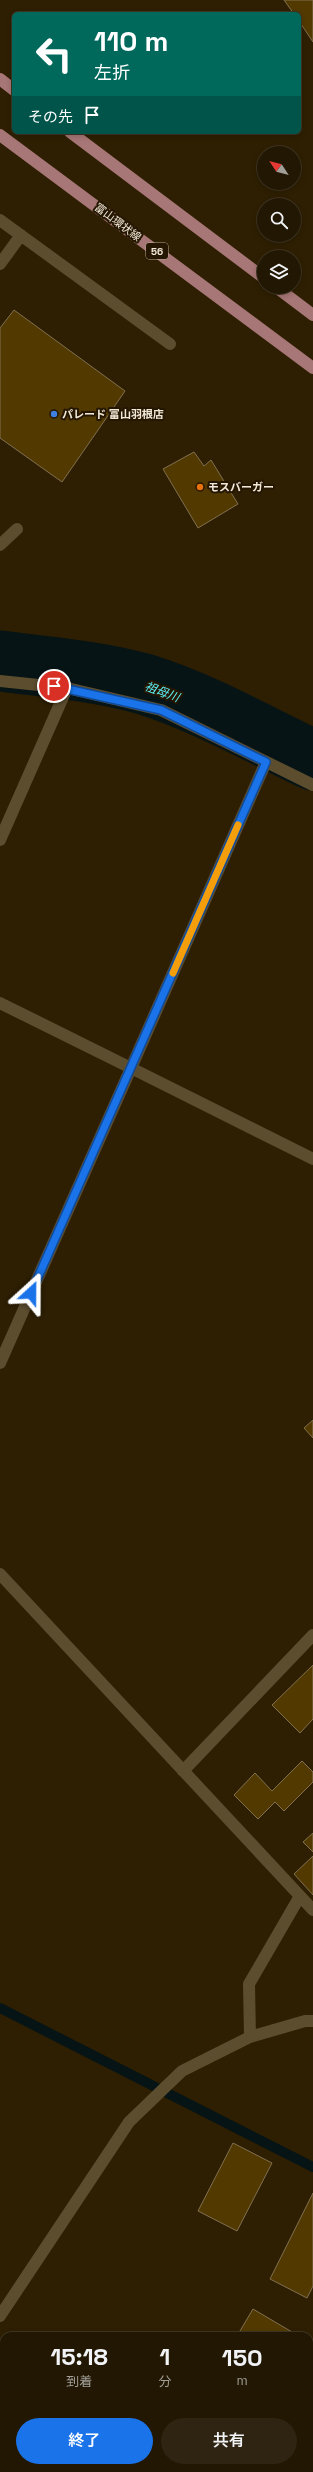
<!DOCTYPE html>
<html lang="ja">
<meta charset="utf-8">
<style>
body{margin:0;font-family:"Space Grotesk","Noto Sans JP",sans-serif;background:#2e2411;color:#f1f3f6;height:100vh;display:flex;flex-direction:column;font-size:15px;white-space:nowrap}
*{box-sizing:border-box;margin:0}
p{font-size:13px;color:#a29f99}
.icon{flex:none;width:22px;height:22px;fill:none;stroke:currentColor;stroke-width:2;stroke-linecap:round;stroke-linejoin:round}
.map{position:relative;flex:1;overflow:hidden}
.side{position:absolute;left:0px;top:2332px;width:313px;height:140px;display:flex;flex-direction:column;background:#221702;border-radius:12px 12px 0 0;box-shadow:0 2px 6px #0003,0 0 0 1px #3f3624}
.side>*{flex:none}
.hud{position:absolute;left:12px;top:12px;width:289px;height:122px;border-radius:6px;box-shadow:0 2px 6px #0003,0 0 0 1px #3f3624;background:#00695c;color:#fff;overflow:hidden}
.needle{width:26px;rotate:306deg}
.buttons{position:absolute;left:257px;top:146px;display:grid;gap:8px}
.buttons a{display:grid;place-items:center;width:44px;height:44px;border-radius:50%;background:#221702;box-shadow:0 2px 6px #0003,0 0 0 1px #3f3624;font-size:20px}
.pin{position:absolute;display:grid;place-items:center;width:34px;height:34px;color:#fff;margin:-17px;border:2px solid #fff;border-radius:50%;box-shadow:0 1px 4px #0007}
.me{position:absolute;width:44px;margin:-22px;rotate:24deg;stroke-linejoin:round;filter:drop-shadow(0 0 3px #0008)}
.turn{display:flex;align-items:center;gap:14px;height:84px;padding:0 16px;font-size:18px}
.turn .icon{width:52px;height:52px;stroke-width:2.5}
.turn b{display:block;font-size:28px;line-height:34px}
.then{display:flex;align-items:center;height:38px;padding:0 16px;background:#0003;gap:8px;font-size:15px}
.eta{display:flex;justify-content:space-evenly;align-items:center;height:68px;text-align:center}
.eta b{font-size:24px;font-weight:600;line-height:28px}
.cta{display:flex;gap:8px;margin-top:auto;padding:8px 16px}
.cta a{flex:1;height:46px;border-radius:24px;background:#1a73e8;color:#fff;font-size:16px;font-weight:600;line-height:46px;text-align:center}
.cta a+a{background:#2e2411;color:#f1f3f6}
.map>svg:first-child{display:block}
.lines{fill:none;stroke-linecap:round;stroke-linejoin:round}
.stream{stroke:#071415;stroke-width:10}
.river{stroke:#071415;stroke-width:61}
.building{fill:#523900;stroke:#817051}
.minor{stroke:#5d4d2f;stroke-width:12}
.major{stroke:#a77676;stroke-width:12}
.route-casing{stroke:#114b97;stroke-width:10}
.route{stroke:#1a73e8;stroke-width:7}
.slow{stroke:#f59e0b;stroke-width:7}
.shop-dot{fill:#3f7fe0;stroke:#241600;stroke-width:1.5}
.food-dot{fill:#e8710a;stroke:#241600;stroke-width:1.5}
.labels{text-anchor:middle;stroke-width:4;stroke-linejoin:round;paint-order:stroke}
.shield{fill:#241600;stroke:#b4a996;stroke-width:1}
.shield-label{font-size:10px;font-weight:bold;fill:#f2e8d7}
.street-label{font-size:11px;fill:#f2e8d7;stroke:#241600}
.poi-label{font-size:11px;font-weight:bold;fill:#f2e8d7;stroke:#241600;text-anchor:start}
.water-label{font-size:12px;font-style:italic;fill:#5af1f7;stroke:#241600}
</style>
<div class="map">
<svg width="313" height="2472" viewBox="0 0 313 2472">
<rect width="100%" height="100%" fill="#2e1f02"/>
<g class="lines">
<path class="stream" d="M0 2008 313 2167"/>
<path class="river" d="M0 661C48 667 97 671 144 684 202 702 258 734 313 760"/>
</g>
<path class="building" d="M284 0H313V42L299 21V14H294Z
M14 310 125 391 62 482 0 438V328Z
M194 452 204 466 211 460 238 504 198 528 163 469Z
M313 1420V1438L304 1428Z
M313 1665V1719L300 1733 272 1705Z
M302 1761 313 1772V1782L284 1811 275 1802 258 1819 234 1795 255 1773 272 1791Z
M313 1833V1852L303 1842Z
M313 1856V1895L294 1874Z
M233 2143 272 2163 237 2231 198 2211Z
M313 2193V2286L307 2298 270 2279Z
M253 2309 292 2332 289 2336H237Z
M309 2364 313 2367 309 2377Z
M191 2468H203L219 2472H190Z"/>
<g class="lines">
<path class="minor" d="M0 220 170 344
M0 264 21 235
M0 545 17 529
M0 681 67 688 161 710 313 785
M266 762 131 1068 313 1159
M0 840 67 688
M0 1003 131 1068 0 1363
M0 1574 313 1910
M183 1771 313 1635
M250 2037 249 1984 300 1896
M0 2316 129 2122 182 2071 250 2037 305 2021H313"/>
<path class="major" d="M0 79 14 90
M70 132 264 278
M0 135 313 368
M276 287 313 315"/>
</g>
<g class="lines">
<g class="route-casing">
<path id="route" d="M31 1293 266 762 161 710 54 686"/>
</g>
<use href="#route" class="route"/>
<path class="slow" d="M173 973 238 825"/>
</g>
<circle class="shop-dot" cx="54" cy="414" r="4"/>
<circle class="food-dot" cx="200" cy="487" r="4"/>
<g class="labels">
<rect class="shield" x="146" y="243" width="22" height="16" rx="3"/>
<g class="shield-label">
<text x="157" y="255">56</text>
</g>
<g class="street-label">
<text transform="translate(118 222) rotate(37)" y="4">富山環状線</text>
</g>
<g class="poi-label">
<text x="62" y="418">パレード 富山羽根店</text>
<text x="208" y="491">モスバーガー</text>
</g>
<g class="water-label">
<text transform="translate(162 692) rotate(20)" y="4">祖母川</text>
</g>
</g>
</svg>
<div class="buttons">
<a><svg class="needle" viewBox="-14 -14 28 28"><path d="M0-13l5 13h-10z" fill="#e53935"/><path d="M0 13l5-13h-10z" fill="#a29f99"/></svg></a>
<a><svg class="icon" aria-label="search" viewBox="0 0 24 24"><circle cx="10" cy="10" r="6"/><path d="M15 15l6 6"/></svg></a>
<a><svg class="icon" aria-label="layers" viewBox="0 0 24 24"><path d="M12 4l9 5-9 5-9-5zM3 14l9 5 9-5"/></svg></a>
</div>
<div class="pin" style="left:54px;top:686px;background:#d93025"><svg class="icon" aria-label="arrive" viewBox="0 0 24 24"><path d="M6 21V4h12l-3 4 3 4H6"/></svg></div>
<svg class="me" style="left:31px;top:1293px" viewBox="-20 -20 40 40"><path d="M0-17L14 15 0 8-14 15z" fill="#1a73e8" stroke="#fff" stroke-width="4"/></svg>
<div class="hud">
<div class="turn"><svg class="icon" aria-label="left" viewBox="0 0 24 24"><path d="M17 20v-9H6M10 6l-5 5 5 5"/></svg><div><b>110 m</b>左折</div></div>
<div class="then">その先<svg class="icon" aria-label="arrive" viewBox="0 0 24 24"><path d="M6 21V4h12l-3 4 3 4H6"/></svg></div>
</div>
<section class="side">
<div class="eta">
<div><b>15:18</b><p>到着</p></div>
<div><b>1</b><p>分</p></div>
<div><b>150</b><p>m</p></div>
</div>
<div class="cta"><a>終了</a><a>共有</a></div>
</section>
</div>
